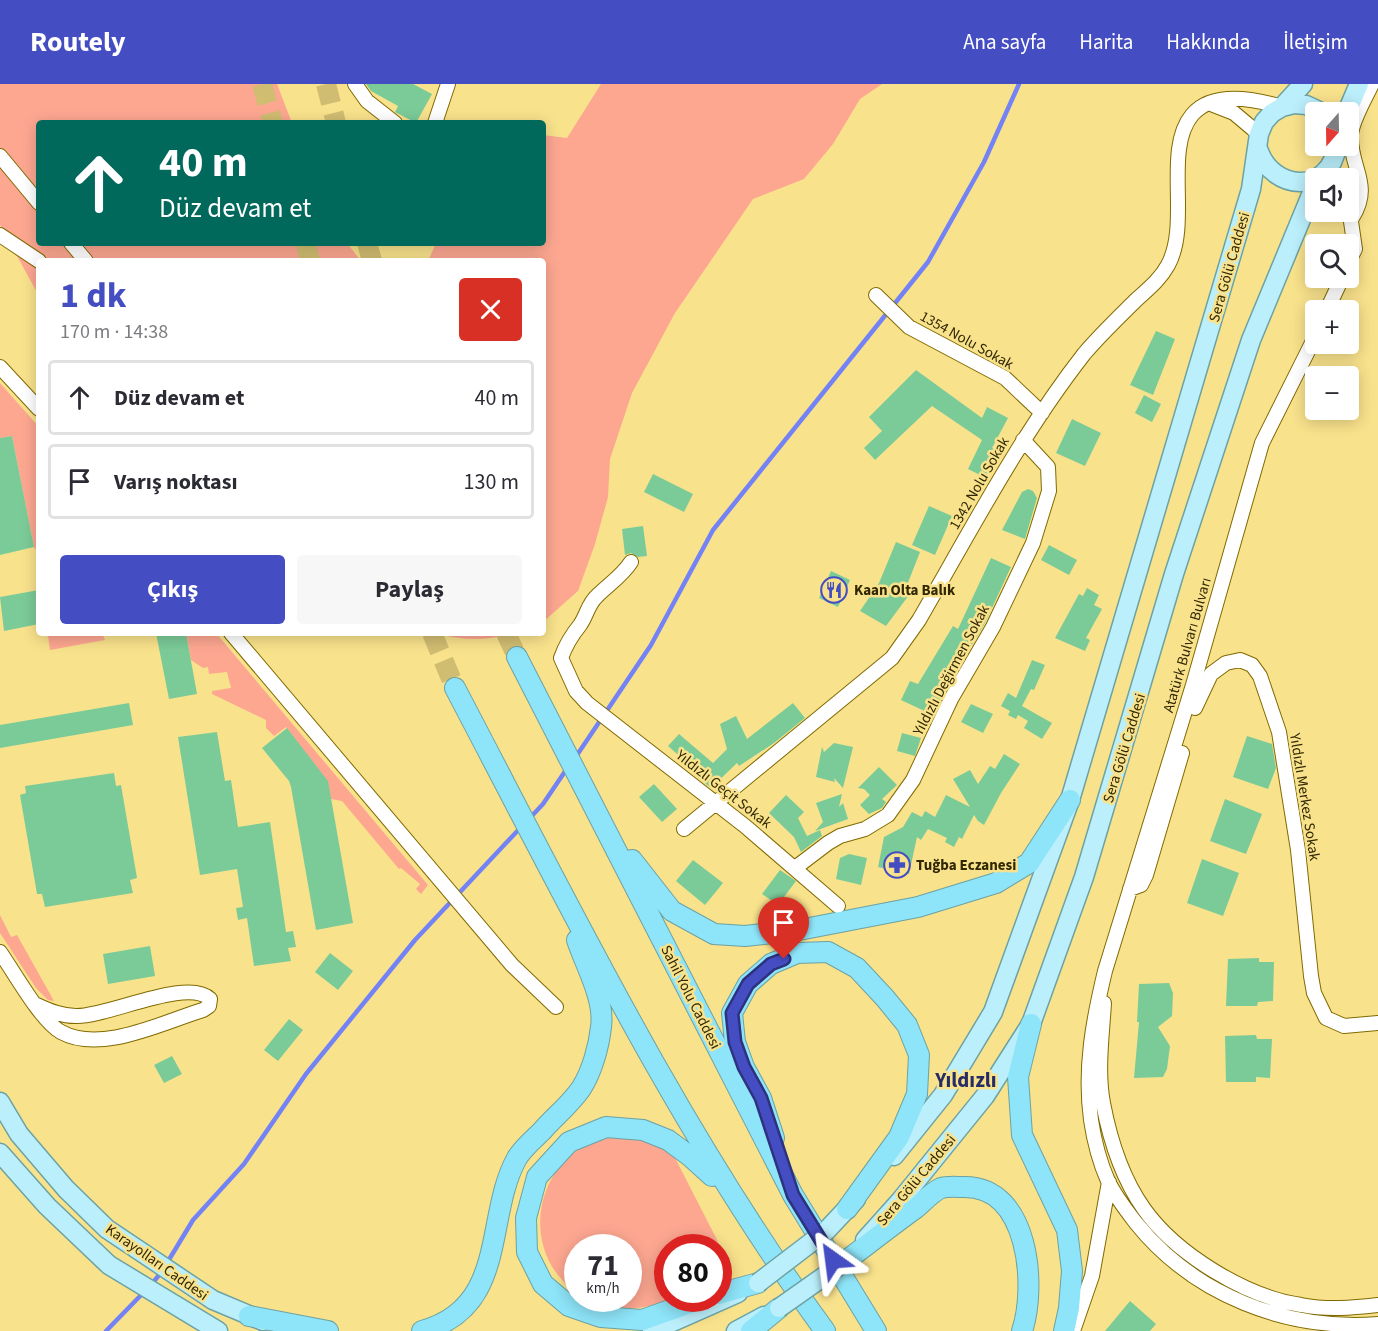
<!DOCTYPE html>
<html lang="tr">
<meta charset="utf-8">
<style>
body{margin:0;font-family:"Source Sans 3",sans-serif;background:#f7f7f7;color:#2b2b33;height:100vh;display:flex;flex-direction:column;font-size:22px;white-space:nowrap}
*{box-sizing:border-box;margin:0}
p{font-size:20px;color:#7c7c81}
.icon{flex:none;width:33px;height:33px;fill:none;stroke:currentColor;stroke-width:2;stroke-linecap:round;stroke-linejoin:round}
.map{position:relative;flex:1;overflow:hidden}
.panel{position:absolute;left:36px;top:174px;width:510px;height:378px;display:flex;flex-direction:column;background:#fff;border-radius:6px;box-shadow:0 3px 15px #0003}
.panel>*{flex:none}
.top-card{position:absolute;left:36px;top:36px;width:510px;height:126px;border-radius:6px;box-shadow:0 3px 15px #0003;background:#00695c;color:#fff;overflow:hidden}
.needle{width:39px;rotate:200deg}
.controls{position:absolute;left:1305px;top:18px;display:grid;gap:12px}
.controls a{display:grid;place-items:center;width:54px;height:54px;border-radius:6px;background:#fff;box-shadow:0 3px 15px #0003;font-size:30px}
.speed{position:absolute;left:564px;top:1150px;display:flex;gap:12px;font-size:30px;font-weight:700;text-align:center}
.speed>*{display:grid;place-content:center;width:78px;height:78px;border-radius:50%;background:#fff;box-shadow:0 3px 15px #0003;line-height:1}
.speed small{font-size:15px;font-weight:400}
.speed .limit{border:9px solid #d22;background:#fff;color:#111}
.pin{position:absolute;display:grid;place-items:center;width:51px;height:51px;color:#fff;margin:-62px -26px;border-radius:50% 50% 50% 0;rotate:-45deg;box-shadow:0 0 6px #0007}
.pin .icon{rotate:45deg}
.me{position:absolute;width:66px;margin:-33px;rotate:329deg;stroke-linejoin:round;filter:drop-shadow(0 0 4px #0008)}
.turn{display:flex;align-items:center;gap:21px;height:126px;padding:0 24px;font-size:27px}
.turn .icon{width:78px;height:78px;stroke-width:2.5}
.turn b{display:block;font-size:42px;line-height:51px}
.round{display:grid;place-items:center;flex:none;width:63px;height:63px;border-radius:6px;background:#f7f7f7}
.headline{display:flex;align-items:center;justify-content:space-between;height:102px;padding:0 24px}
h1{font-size:36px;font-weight:700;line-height:45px;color:#454dc2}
.primary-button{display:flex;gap:12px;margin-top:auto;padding:12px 24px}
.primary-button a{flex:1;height:69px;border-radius:6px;background:#454dc2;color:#fff;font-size:24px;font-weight:700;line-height:69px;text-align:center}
.primary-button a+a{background:#f7f7f7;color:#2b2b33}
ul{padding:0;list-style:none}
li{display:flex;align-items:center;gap:18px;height:75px;margin:0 12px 9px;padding:0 12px;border:3px solid #e1e1e2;border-radius:6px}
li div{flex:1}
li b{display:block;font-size:22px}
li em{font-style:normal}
header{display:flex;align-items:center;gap:36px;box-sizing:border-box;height:84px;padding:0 30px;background:#454dc2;color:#fff}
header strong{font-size:28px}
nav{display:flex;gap:33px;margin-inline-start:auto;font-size:21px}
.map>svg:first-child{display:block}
.green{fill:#fda791}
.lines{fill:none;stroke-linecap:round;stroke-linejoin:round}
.stream{stroke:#7383f5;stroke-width:4.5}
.building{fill:#7bcb98}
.highway-tunnel{stroke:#d1bd71;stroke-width:20;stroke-dasharray:20 10;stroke-linecap:butt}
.minor-casing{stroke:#806a00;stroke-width:16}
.major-casing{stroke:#6da2a2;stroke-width:21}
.highway-casing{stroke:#6da2a2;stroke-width:22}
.minor{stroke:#fff;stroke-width:14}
.major{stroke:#bbeffb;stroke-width:18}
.highway{stroke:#8ee4f8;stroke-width:20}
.major-bridge-casing{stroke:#6da2a2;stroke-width:21;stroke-linecap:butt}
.major-bridge{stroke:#bbeffb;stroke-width:18}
.route-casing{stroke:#2d327e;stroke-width:15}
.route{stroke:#454dc2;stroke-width:10}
.labels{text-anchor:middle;stroke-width:5;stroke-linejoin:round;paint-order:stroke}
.street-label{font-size:15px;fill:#312803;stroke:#f9e28c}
.poi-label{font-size:15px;font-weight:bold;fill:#312803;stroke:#f9e28c;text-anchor:start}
.district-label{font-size:21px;font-weight:bold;fill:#262c66;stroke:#f9e28c}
</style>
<header>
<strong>Routely</strong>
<nav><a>Ana sayfa</a><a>Harita</a><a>Hakkında</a><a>İletişim</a></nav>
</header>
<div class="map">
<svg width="1378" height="1247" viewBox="0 0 1378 1247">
<rect width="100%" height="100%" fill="#f9e28c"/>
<path class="green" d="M0 0H277L292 39H39V159H347L361 177H39V212L0 141Z
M601 0H882L860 15 833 60 804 95 753 115 675 229 632 309 610 375 608 413 595 460 578 507 543 538V177H428L436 159H543V51L567 54Z
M0 299 39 343V465L36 466 34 463 12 352 0 354Z
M39 540V549H102L105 556 50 566 48 552 37 549 36 541Z
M186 549H216L428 801 421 810 416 805 420 800 401 784 399 785 342 717 331 715 327 697 286 643 274 652 266 644V636L212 610V607L231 604 227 588 209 590 208 583 203 584 191 576Z
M436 549H513C487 557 462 557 436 549Z
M0 831 11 853 17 851 54 917 48 916 36 904 0 849Z
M629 1051 672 1068 732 1185 719 1192 718 1164H668V1215H670C645 1227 612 1228 587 1215H628V1164H578L577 1210C569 1206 564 1198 558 1191 526 1151 539 1088 583 1062 596 1054 615 1053 629 1051Z"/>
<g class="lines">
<path class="stream" d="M575 674 651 561 713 446 928 178 984 78 1019 0
M528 736 543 720 568 683
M167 1179 193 1136 244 1080 306 990 415 856 522 742
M151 1201 163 1186
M106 1247 145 1207"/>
</g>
<path class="building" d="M366 0H413L432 10 416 39 395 28 398 22 371 7Z
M1156 247 1175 255 1153 311 1130 301Z
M916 286 982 334 987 323 1008 334 992 364 999 367 986 394 968 385 982 356 932 322 875 376 864 364 882 347 869 333Z
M1144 311 1161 320 1152 338 1135 329Z
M1072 335 1101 349 1085 382 1056 369Z
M12 352 34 463 0 471V354Z
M653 390 693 410 684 428 644 408Z
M1028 405 1033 407 1037 414 1025 455 1002 446 1022 408Z
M929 422 952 432 935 471 912 461Z
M643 442 647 472 638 473 631 469 625 471 622 445Z
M896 458 920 468 904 509 909 511 886 542 860 527 879 499Z
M1049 461 1077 476 1069 491 1041 476Z
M991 474 1011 483 985 539 944 607 933 631 901 616 910 597 918 600 953 542 958 545Z
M831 487 850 496 838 523 819 514Z
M1087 504 1099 511 1094 521 1102 525 1086 554 1090 556 1085 567 1055 554 1079 510 1083 512Z
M39 506V540L4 547 0 513Z
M156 549H186L197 610 169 615Z
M1032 576 1045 581 1034 606 1031 605 1022 622 1052 639 1042 655 1024 644 1028 637 1018 631 1016 635 1008 631 1010 627 1001 622 1008 609 1016 614Z
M129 619 133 641 0 664V641Z
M793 619 805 634 774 659 739 682 737 679 711 704 698 694 701 691 668 662 679 650 713 679 727 665 720 640 736 632 747 655Z
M971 620 993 630 983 649 961 638Z
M287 644 328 697 353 839 316 846 291 703 289 697 262 664Z
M217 648 225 697 231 696 238 743 270 738 286 848 293 847 296 863 288 864 291 877 254 882 247 834 238 836 236 824 243 823 237 785 200 791 178 653Z
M902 649 921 654 915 672 897 667Z
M1247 652 1272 660 1276 684 1268 705 1233 693Z
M834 659 853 663 843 704 834 694 835 698 816 693 822 663 824 668Z
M1004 670 1020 680 1001 709 984 741 978 737 974 731 962 755 959 753 954 763 945 758 947 754 928 745 921 756 917 753 909 790 878 783 884 753 903 743 912 728 922 733 925 727 935 733 946 711 970 723 953 695 970 686 978 700 990 682 995 685Z
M879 683 897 701 882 715 886 718 882 724 869 730 860 721 870 711 864 705 858 704Z
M114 689 116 702 121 701 137 794 130 796 133 809 45 823 42 810H37L20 711 26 709 25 702Z
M654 700 677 725 662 738 639 713Z
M842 710 839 723 843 719 848 735 815 747 823 738 816 719Z
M786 711 804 728 798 734 807 752 820 746 822 752 801 768 794 753 769 729Z
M1225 715 1262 730 1246 770 1210 757Z
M849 770 867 774 861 801 836 795 840 774Z
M1202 775 1239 789 1223 832 1187 819Z
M693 776 723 799 705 821 676 797Z
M780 786 796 797 778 821 762 810Z
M150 862 155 892 108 900 103 870Z
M330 869 353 887 338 906 315 888Z
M1259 874V878H1274L1273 917 1258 918 1257 922H1226L1228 875Z
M1169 899 1173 909 1172 932 1158 943 1170 962 1167 985 1163 993 1134 994 1139 938H1137L1139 900Z
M289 935 303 946 278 977 264 966Z
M1256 951 1257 955H1272L1270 994 1256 993V998H1226L1225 952Z
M172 972 182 990 164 999 154 981Z
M1130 1217 1156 1240 1150 1247H1105Z"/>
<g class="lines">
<path class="highway-tunnel" d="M262 0 273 39
M326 0 336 39
M306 159 310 177
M367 159 372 177
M432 549 455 604
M506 549 517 573"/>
<g class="minor-casing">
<path id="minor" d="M355 0 367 17 395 39
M1211 20 1234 29 1259 50
M435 39 448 0
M0 72 39 119
M1348 117 1355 165 1348 179
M1352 134C1373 101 1350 84 1351 52 1351 38 1366 13 1372 0
M0 151 39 177
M71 159 86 177
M876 211 909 243 1005 294 1042 329
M1327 226 1342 194
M1316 251 1262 359 1193 601 1105 887C1093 937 1084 984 1091 1036 1094 1056 1100 1079 1108 1097 1115 1112 1126 1126 1136 1139 1194 1211 1286 1247 1378 1240
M0 283 39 325
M631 478C622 492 609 500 597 512 588 520 587 531 580 541 571 552 566 560 561 574L576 607 587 619 745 742 838 822
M231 549 512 881 556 923
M1195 624 1211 590 1226 579 1240 576 1252 581 1260 592 1279 648 1298 766 1311 892 1314 909 1326 934 1344 942 1378 939
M684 745 892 574 919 536C971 446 1020 352 1084 270 1099 252 1118 234 1135 217 1147 206 1160 196 1168 181 1191 139 1163 66 1192 31 1213 6 1255 15 1282 23
M795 784 828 759 840 752 865 745 888 731 913 696 951 615 993 543 1033 459 1049 407 1048 383 1023 356
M1130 805 1141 801 1146 791 1182 669
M0 868C14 888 41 937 61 948 101 970 163 938 203 926L209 922 210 915C188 893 107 933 76 932 62 932 50 927 37 921
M1104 919C1102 952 1097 987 1103 1019 1110 1056 1122 1094 1144 1125 1176 1170 1246 1213 1301 1221 1327 1226 1352 1224 1378 1221
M1073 1247 1092 1192 1109 1098"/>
</g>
<g class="major-casing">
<path id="major" d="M1282 23 1303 0
M1347 28 1359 0
M1258 65C1273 109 1330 110 1337 62
M0 1018 19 1050 66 1105 107 1145 213 1216 263 1237
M0 1069 47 1122 109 1181 218 1247
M894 1072 943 1011 993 928 1070 716 1251 105 1259 50 1264 38 1272 29 1282 23 1294 20 1306 21 1321 28
M826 1147 856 1115
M865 1156 900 1117 985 1012 1031 940 1084 793 1174 490 1251 256 1316 99
M652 1247 738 1209
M736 1247 764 1232"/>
</g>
<g class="highway-casing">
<path id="highway" d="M517 573 793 1111 876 1247
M455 604C570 823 679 1047 825 1247
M632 776 672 827 714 850 745 852 799 846 918 823 996 799 1029 779 1070 716
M1031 940 1018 993 1022 1051 1067 1146 1072 1187 1069 1224 1064 1247
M774 1054 761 1014 744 983 735 958 732 929 748 900 771 880 797 869 828 868 857 884 885 914 907 941 919 971 917 1010 899 1053 847 1125
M843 1179C867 1161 891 1142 916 1124 923 1118 932 1108 941 1104 947 1102 957 1103 964 1103 1029 1102 1037 1202 1022 1247
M718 1210 758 1199
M701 1215 642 1236 601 1233 569 1222 543 1200 527 1168 526 1134 537 1093 569 1058 606 1043 643 1046 668 1056 691 1073 712 1092
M249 1232 328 1247
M422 1247C509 1223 484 1133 517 1074 523 1064 534 1055 542 1047 554 1033 572 1019 582 1003 592 987 599 962 601 943 605 915 586 883 577 856
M751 1247 779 1224"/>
</g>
<use href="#minor" class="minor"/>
<use href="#major" class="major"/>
<use href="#highway" class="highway"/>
<g class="major-bridge-casing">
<path id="major-bridge" d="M758 1199 826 1147
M779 1224 843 1179"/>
</g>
<use href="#major-bridge" class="major-bridge"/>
</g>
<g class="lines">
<g class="route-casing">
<path id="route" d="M784 875 771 880 748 900 732 929 735 958 744 983 761 1014 793 1111 833 1176"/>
</g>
<use href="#route" class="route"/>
</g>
<defs>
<g id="restaurant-ring" transform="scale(1.35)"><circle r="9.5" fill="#f9e28c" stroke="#454dc2" stroke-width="1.5"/><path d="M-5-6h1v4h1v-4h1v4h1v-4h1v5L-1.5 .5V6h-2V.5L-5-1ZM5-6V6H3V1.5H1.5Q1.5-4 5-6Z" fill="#454dc2"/></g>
<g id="pharmacy-ring" transform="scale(1.35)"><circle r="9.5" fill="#f9e28c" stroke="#454dc2" stroke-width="1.5"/><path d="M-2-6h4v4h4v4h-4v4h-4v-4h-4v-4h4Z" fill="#454dc2"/></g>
</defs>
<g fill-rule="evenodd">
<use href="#restaurant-ring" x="834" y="506"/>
<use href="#pharmacy-ring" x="897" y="781"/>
</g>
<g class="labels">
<g class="street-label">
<text transform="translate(1229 183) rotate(-74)" y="5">Sera Gölü Caddesi</text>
<text transform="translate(967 256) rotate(29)" y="5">1354 Nolu Sokak</text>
<text transform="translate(979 399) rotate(-60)" y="5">1342 Nolu Sokak</text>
<text transform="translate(1187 561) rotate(-74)" y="5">Atatürk Bulvarı Bulvarı</text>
<text transform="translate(951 586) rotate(-62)" y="5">Yıldızlı Değirmen Sokak</text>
<text transform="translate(1124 664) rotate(-73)" y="5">Sera Gölü Caddesi</text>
<text transform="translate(724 705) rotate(38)" y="5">Yıldızlı Geçit Sokak</text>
<text transform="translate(1305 713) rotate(81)" y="5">Yıldızlı Merkez Sokak</text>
<text transform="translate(691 913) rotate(63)" y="5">Sahil Yolu Caddesi</text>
<text transform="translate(916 1096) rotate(-50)" y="5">Sera Gölü Caddesi</text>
<text transform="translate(157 1178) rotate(35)" y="5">Karayolları Caddesi</text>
</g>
<g class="poi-label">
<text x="854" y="511">Kaan Olta Balık</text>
<text x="916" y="786">Tuğba Eczanesi</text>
</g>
<g class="district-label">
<text x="966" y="1003">Yıldızlı</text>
</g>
</g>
</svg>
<div class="controls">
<a><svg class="needle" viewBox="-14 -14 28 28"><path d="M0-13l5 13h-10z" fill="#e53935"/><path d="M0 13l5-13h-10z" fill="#7c7c81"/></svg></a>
<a><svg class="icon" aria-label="sound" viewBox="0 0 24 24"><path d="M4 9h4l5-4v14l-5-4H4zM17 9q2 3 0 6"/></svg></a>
<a><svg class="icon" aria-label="search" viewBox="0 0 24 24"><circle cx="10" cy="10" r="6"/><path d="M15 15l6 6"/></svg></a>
<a>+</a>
<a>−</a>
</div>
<div class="speed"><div>71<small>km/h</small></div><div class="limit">80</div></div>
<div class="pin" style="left:784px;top:875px;background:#d93025"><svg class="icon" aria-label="arrive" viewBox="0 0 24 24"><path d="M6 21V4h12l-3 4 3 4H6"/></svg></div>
<svg class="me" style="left:833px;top:1176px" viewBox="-20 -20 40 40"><path d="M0-17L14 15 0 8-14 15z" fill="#454dc2" stroke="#fff" stroke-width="4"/></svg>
<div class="top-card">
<div class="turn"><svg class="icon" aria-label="ahead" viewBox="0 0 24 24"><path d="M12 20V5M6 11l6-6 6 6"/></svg><div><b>40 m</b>Düz devam et</div></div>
</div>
<section class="panel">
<div class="headline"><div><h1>1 dk</h1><p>170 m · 14:38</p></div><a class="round" style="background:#d93025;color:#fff"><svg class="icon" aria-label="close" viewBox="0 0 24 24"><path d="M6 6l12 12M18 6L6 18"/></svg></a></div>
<ul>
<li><svg class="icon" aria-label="ahead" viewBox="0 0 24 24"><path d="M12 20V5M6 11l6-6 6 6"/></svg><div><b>Düz devam et</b></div><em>40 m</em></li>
<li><svg class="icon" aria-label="arrive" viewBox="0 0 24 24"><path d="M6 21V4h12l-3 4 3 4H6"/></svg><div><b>Varış noktası</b></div><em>130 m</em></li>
</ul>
<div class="primary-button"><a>Çıkış</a><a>Paylaş</a></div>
</section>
</div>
